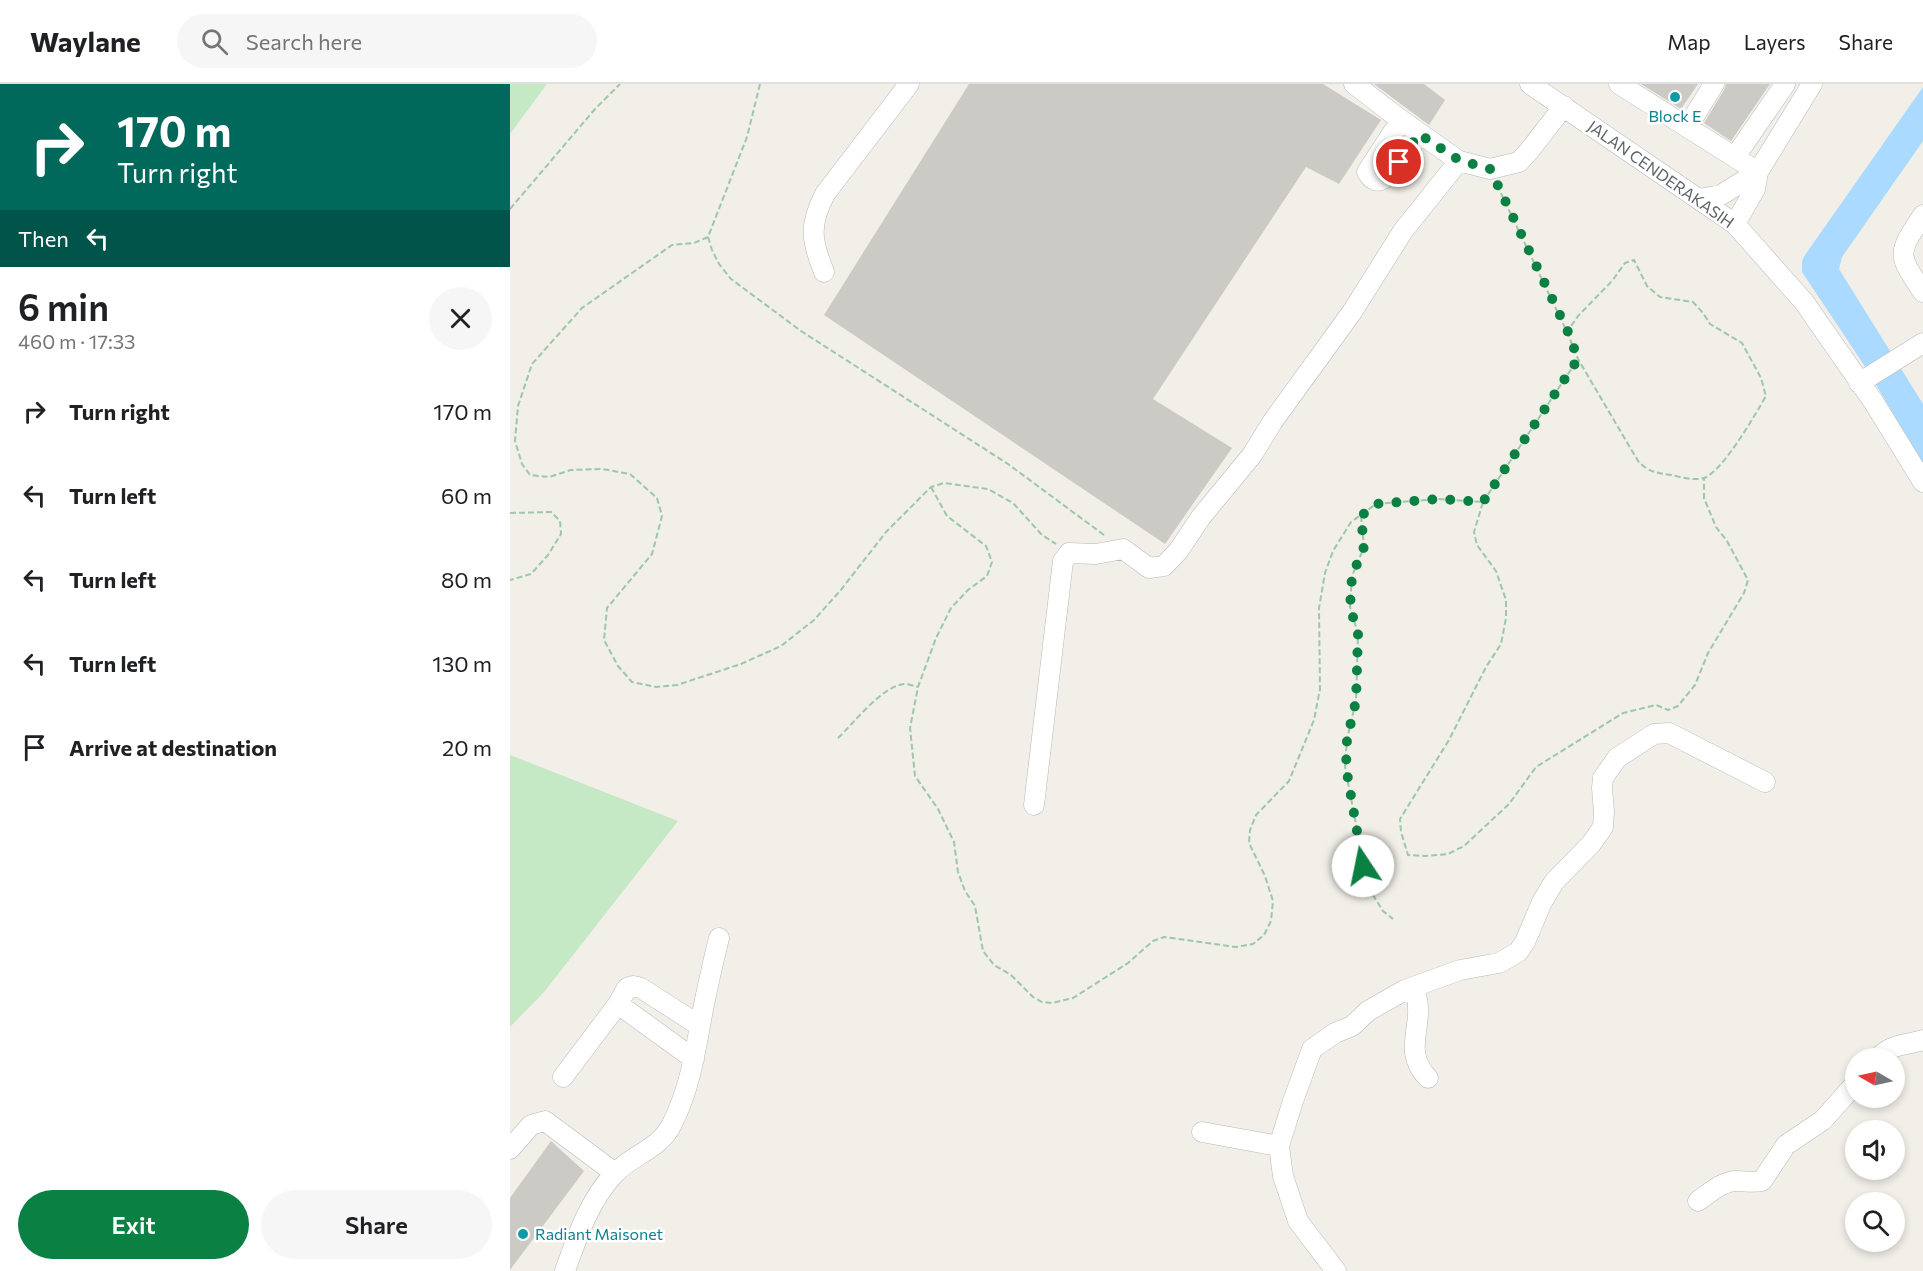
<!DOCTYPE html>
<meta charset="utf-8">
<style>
body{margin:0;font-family:Commissioner,sans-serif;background:#f6f6f6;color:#202124;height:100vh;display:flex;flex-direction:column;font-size:22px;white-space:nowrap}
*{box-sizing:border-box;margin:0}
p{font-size:20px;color:#757577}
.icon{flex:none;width:33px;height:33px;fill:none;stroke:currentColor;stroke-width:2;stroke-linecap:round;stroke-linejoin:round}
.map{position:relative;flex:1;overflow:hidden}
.side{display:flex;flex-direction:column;background:#fff;width:510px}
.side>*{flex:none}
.banner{background:#00695c;color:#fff;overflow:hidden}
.needle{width:39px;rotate:279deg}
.controls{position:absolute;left:1335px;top:964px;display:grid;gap:12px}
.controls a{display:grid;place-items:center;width:60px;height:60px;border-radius:50%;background:#fff;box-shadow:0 3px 9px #0003;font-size:30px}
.pin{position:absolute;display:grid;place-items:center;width:51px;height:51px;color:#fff;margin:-26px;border:3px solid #fff;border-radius:50%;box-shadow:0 2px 6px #0007}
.me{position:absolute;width:66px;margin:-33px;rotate:349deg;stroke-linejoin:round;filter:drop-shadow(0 0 4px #0008)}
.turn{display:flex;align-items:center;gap:21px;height:126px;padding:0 18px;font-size:27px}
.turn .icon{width:78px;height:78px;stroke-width:2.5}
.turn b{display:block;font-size:42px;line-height:51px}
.then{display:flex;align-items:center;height:57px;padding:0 18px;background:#0003;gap:12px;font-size:22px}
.round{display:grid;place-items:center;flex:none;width:63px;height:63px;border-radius:32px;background:#f6f6f6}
.overview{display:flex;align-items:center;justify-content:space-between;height:102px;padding:0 18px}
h1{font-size:36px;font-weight:600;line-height:45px}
.button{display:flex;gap:12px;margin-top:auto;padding:12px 18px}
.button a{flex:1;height:69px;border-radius:36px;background:#0b8043;color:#fff;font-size:24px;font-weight:600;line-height:69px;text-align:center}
.button a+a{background:#f6f6f6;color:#202124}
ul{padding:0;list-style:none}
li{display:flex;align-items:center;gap:18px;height:84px;padding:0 18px}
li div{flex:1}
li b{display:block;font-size:22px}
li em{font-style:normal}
header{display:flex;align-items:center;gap:36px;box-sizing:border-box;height:84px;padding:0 30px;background:#fff;border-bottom:2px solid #e0e0e0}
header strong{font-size:28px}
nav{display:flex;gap:33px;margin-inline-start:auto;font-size:21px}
.search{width:420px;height:54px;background:#f6f6f6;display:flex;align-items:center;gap:15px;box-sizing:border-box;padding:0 21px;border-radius:33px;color:#757577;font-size:22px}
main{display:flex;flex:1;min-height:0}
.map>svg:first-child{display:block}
.green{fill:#c5e8c5}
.water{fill:#aadaff}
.building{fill:#cccac5}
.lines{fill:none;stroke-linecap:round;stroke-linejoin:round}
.minor-casing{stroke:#b5b8bc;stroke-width:21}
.path{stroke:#9cc7a9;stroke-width:2;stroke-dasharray:6 3;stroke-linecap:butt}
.minor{stroke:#fff;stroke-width:20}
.route{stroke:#0b8043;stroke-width:10;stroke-dasharray:0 18}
.culture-dot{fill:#0f9aa8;stroke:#fff;stroke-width:2}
.labels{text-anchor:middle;stroke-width:5;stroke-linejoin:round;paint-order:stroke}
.culture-label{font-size:16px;fill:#0d838f;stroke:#fff}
.street-label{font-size:16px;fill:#5f6368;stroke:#fff}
</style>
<header>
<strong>Waylane</strong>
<div class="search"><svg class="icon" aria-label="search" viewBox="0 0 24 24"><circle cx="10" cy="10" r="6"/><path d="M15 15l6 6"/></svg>Search here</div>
<nav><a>Map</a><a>Layers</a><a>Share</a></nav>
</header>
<main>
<section class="side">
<div class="banner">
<div class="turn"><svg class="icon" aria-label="right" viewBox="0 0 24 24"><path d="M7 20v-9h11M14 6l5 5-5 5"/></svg><div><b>170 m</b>Turn right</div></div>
<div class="then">Then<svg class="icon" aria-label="left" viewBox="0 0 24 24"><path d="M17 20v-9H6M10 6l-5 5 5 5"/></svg></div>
</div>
<div class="overview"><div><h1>6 min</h1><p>460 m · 17:33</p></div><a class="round"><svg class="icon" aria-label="close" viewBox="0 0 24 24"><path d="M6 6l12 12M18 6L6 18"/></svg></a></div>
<ul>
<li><svg class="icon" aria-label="right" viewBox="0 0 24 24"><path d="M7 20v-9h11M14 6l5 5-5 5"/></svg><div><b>Turn right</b></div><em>170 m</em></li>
<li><svg class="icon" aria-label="left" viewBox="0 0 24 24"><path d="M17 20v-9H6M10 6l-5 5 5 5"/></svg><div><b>Turn left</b></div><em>60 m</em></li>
<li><svg class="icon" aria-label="left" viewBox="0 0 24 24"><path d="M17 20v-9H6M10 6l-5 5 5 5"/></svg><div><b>Turn left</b></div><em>80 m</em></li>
<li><svg class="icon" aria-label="left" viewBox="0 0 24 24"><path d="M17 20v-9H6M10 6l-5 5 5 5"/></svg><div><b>Turn left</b></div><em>130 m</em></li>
<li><svg class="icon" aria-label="arrive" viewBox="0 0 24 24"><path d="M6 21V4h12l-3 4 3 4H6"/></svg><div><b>Arrive at destination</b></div><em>20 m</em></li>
</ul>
<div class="button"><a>Exit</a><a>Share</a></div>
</section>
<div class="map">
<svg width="1413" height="1187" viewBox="0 0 1413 1187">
<rect width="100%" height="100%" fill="#f1efe8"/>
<path class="green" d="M0 0H37L0 50Z
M0 671 168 737 34 908 0 943Z"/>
<path class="water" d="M1413 3V57L1332 173 1329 185 1413 320V379L1356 284 1292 188V177L1295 171Z"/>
<path class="building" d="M459 0H813L871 36 829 100 796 83 643 315 722 364 655 460 314 231Z
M864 0H914L935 16 919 41Z
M1131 0H1188L1171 25Z
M1216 0H1260L1221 57 1194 39 1214 6Z
M41 1057 74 1087 0 1186V1114Z"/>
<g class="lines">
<g class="minor-casing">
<path id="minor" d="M844 0 891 36 949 77 980 85 1009 78 1019 67 1054 22
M1020 0 1225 140 1294 218 1363 317 1413 398
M1109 0 1248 88
M891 36 857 88C857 89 862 95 863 95 877 105 902 60 909 49
M1178 42 1204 0
M1225 73 1275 0
M1189 115 1211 111 1248 88
M1413 131C1387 170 1387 170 1413 208
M1225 140 1245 105 1248 88 1302 0
M314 188C301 156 299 141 315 110L399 0
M1349 299 1413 259
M524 721 553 477 559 469 586 470 613 465 639 484 654 482 669 466 691 433 742 371 763 337 842 228 893 147 949 77
M895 906 906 911C915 941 891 967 918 994
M108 920 184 975
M1367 975C1382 959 1393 962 1413 956
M53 993 108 920 117 904 123 902 131 904 190 942
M692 1048 769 1062
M0 1065 21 1041 35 1037 105 1089
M1188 1117C1200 1109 1212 1097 1227 1097 1236 1097 1242 1099 1252 1097L1276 1061 1313 1036 1346 999
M55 1187C67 1153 79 1117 104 1090 122 1071 150 1065 162 1040 180 1005 186 964 193 925 198 901 203 878 209 854
M826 1187 788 1137 773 1092 769 1062 783 1017 802 965 825 949 842 942 858 927 895 906 950 886 989 879 1008 868 1015 858 1032 818 1044 798 1081 760 1093 743 1094 728 1092 704 1093 694 1107 674 1144 650 1159 649 1255 698"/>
</g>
<path class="path" d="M250 0 237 53 198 153 202 166 209 180 221 195 291 247 498 380 594 451
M987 101 1057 248 1068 275 1128 377C1138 388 1147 389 1161 391 1170 393 1184 397 1194 394 1213 387 1245 331 1256 312L1251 294 1232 259 1200 240 1193 229 1183 218 1150 213 1137 202 1124 176 1115 179 1102 197 1068 232 1057 248
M0 125 85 25 110 0
M198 153 184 159 162 161 72 224 22 280 8 322 5 357 12 380 20 391 39 393 61 386 92 385 120 390 147 414 152 432 142 470 97 524 94 556 108 582 122 598 146 603 167 601 231 580 271 562 304 536 330 507 376 448 421 403 434 399 478 405 503 419 532 451 546 460
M421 403 437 432 476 462 482 478 477 492 458 506 441 524 426 554 408 603 400 644 405 692 428 725 444 758 448 788 455 807 465 822 473 867 484 881 501 891 523 913 532 918 542 919 563 914 618 879 643 857 654 853 726 863 743 860 754 851 761 837 763 817 755 792 739 759 740 746 746 731 779 697 804 636 810 605 809 524 815 489 823 467 841 438 866 420 928 415 973 418 964 448 967 461 986 487 996 516V534L991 560 976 583 939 656 890 735 891 748 898 771 915 772 938 770 954 762 999 720 1026 683 1113 629 1146 621 1158 626 1168 622 1185 601 1198 569 1234 509 1238 496 1217 457 1206 443 1194 414V394
M973 418 1068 275
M0 429 41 428 50 437 51 450 38 471 21 490 0 496
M851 432 854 463 842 492 840 523 848 550 846 617 837 655 835 683 858 803 873 827 883 835
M328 654C343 640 372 602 394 600 398 600 404 602 408 603"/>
<use href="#minor" class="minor"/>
</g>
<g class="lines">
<path class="route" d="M853 782 836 683 837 655 846 617 848 550 840 523 842 492 854 463 851 432 866 420 928 415 973 418 1068 275 1058 248 980 85 949 76 909 50 889 78"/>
</g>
<g class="culture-dot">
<circle cx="1165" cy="13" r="6"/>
<circle cx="13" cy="1150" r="6"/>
</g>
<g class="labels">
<g class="culture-label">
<text x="1165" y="38">Block E</text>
<text x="25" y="1156" text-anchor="start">Radiant Maisonet</text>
</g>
<g class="street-label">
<text transform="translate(1151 90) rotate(35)" y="6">JALAN CENDERAKASIH</text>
</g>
</g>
</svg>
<div class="controls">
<a><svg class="needle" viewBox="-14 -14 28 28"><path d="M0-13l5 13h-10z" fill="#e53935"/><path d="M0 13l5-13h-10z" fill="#757577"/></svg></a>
<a><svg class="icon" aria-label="sound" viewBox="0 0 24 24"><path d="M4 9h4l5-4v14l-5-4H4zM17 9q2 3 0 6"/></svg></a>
<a><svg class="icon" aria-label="search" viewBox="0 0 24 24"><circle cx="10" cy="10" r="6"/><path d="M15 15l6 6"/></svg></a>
</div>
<div class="pin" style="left:889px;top:78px;background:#d93025"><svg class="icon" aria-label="arrive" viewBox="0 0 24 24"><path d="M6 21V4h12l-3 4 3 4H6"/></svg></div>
<svg class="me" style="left:853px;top:782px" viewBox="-20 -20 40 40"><circle r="19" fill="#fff"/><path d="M0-13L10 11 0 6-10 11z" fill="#0b8043"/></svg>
</div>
</main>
